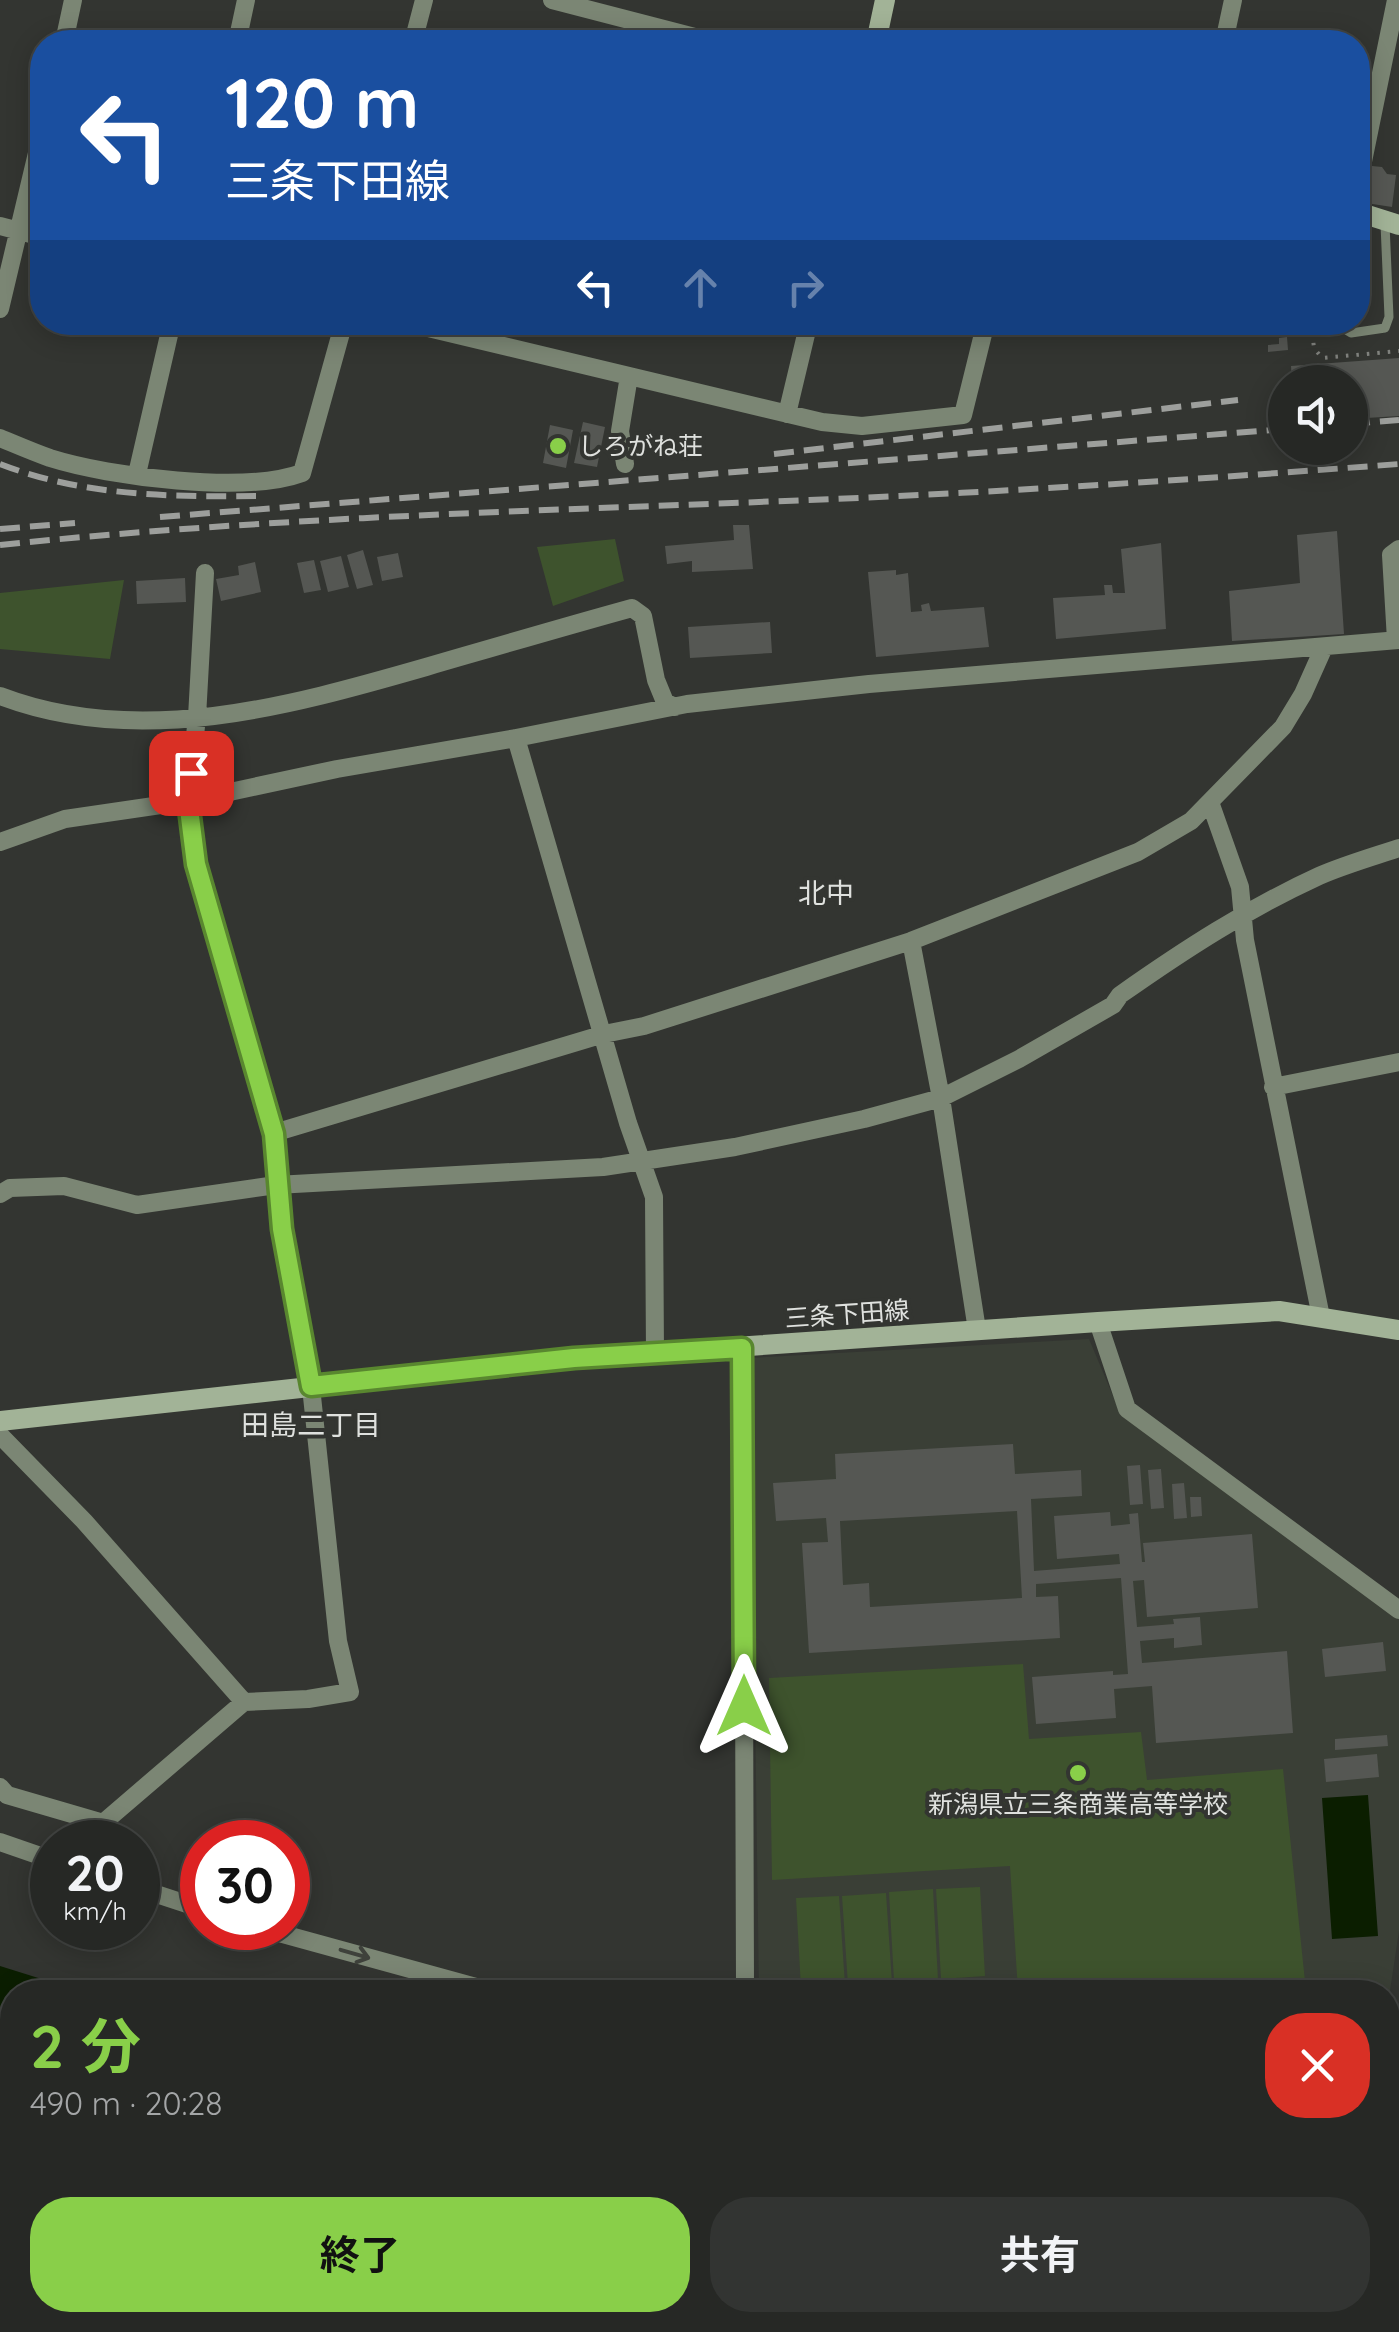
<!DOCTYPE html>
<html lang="ja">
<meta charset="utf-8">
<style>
body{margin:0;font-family:Quicksand,"Noto Sans JP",sans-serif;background:#323432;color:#f1f3f6;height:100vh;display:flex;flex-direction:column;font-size:38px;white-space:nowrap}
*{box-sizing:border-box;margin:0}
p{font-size:32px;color:#a4a6a7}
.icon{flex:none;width:55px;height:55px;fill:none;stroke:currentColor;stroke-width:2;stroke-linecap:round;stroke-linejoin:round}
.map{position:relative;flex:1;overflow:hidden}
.panel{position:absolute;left:0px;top:1980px;width:1400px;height:352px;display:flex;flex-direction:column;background:#262825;border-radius:40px 40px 0 0;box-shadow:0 5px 25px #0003,0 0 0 2px #424442}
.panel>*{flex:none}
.top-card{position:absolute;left:30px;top:30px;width:1340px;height:305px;border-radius:40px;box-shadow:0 5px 25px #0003,0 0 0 2px #424442;background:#1a4fa0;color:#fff;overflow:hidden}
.fabs{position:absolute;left:1268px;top:365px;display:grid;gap:20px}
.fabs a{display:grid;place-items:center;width:100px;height:100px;border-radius:50%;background:#262825;box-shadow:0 5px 25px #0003,0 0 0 2px #424442;font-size:50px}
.speed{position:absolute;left:30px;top:1820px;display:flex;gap:20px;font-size:50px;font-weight:700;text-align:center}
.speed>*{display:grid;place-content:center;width:130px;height:130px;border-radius:50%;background:#262825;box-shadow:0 5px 25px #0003,0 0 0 2px #424442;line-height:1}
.speed small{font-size:25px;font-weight:400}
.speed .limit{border:15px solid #d22;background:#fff;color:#111}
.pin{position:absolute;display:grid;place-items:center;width:85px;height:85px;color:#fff;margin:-42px;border-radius:20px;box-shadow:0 5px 15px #0006}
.me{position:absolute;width:110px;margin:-55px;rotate:0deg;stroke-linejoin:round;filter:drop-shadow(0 0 8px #0008)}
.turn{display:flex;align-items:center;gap:35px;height:210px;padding:0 30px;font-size:45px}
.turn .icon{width:130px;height:130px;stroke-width:2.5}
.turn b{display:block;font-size:70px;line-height:85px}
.lanes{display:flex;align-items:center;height:95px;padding:0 30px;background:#0003;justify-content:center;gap:50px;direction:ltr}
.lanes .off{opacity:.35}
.round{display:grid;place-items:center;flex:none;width:105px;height:105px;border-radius:40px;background:#323432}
.overview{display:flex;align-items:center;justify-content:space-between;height:170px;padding:0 30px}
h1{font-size:60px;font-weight:700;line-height:75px;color:#89cf49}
.action{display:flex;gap:20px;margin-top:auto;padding:20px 30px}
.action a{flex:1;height:115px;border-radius:40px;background:#89cf49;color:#111;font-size:40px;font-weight:700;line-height:115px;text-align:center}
.action a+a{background:#323432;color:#f1f3f6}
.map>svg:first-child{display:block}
.built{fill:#3a3f36}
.green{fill:#3e532d}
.water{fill:#0b1e00}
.building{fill:#555753;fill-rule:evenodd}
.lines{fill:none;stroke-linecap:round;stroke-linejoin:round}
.path{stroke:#80827e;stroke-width:4;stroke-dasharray:2.5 8;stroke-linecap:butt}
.service{stroke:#7b8674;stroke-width:9}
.minor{stroke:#7b8674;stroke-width:18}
.secondary{stroke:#a2b397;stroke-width:20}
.rail{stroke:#9d9f9c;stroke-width:6;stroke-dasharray:20 10;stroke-linecap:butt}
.oneway{stroke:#3e413b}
.route-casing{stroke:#59872f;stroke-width:25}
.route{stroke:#89cf49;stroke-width:18}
.poi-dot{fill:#89cf49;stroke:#333531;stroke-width:4}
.labels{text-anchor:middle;stroke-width:8;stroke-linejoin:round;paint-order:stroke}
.poi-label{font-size:25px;fill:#dfe1de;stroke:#333531;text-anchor:start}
.street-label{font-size:25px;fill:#dfe1de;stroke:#333531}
.neighbourhood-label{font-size:28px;fill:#dfe1de;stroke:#333531}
</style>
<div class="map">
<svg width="1399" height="2332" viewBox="0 0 1399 2332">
<rect width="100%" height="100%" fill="#333531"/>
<path class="built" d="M1089 1339 1121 1415 1399 1616V1931L1388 2004V1992H759L750 1358Z"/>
<path class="green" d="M615 539 624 581 553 606 537 547Z
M124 580 110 659 0 649V593Z
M1023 1664 1029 1739 1141 1732 1147 1780 1283 1769 1306 1991H1018L1010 1866 772 1880 769 1678Z
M980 1887 985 1976 941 1979 936 1889Z
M933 1889 938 1979 894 1981 889 1892Z
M886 1893 892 1983 848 1985 842 1896Z
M839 1896 845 1985 801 1988 796 1898Z"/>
<path class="water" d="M1368 1795 1378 1936 1332 1939 1322 1798Z
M0 1966 83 1992H12V2085L0 2082Z
M1388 2209H1399V2316L1388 2317Z
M1081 2320H1355C1263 2328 1173 2327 1081 2320Z"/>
<path class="building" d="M1372 166 1382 167 1387 174 1396 175 1392 207 1366 203Z
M1287 337 1288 350 1268 352V345L1279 344V338Z
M1399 358V416L1350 419V382H1292L1291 366Z
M583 422 605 427 597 467 574 463Z
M550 425 573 430 566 468 543 463Z
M733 525H749L753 569 692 572V561L667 564 665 546 734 540Z
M1337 531 1344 634 1232 641 1229 591 1300 583 1297 535Z
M1161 543 1166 629 1056 639 1053 598 1105 595 1104 585H1112L1113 593H1125L1121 549Z
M363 550 373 585 357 589 347 555Z
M398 553 403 577 382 581 377 557Z
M341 556 349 587 328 592 320 561Z
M314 560 321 590 304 593 297 563Z
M255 562 261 592 221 601 216 579 239 575 238 566Z
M896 570V575L908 573 911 612 922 611 921 605 929 603 931 611 984 607 989 647 876 657 868 572Z
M185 578 186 602 137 604 136 581Z
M770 622 772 653 690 658 688 627Z
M1013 1444 1015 1474 1081 1470 1082 1496 1031 1499 1034 1571 1120 1564 1119 1554 1057 1559 1054 1516 1110 1512 1111 1526 1130 1524 1129 1514 1138 1513 1142 1562H1145L1143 1543 1252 1534 1258 1608 1147 1617 1144 1580 1133 1581 1137 1627 1174 1624 1173 1619 1200 1617 1202 1645 1174 1648V1638L1140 1641 1142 1663 1287 1651 1293 1733 1156 1743 1152 1686 1114 1689 1116 1718 1036 1724 1032 1677 1113 1671V1675L1128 1674 1121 1578 1036 1584V1597L1058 1596 1060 1638 809 1653 802 1543 828 1542 826 1518 776 1521 773 1483 836 1479 835 1454ZM1017 1511 1022 1598 870 1607 869 1583 843 1585 840 1521Z
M1140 1465 1143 1504 1130 1505 1127 1466Z
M1161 1469 1164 1508 1151 1509 1148 1470Z
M1184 1483 1187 1518 1174 1519 1172 1484Z
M1190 1497H1201L1202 1516 1191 1517Z
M1383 1642 1386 1671 1325 1677 1322 1649Z
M1387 1735 1388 1746 1335 1750V1739Z
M1377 1754 1379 1777 1326 1782 1324 1759Z"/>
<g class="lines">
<path class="path" d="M1311 322 1314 348 1322 358 1399 351"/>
<path class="service" d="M1333 322 1351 333 1385 328 1389 317 1385 224"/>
<path class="minor" d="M552 0 714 42
M64 42 73 0
M237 42 246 0
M413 42 424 0
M1224 42 1233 0
M1358 186 1396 0
M0 226 42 237
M0 309 42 132
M403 322 822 422 862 426 963 415 986 322
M787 414 809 322
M0 438C17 445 33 452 50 458 110 477 245 494 302 473L344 322
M625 464 620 431 629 376
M137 474 172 322
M1396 640 1391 555 1399 549
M0 696C138 749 290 706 426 667 495 647 563 627 632 608L643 616 656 680 665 702 675 707
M516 738 628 1123 654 1197 655 1354
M1210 802 1240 887 1245 940 1321 1317
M0 842 65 819 188 801 337 769 516 738 687 704 869 684 1399 640
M911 941 941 1098 977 1330
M1273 1087 1399 1062
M274 1133 604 1034 644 1026 911 941 1138 852 1191 821 1283 727 1303 694 1324 647
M0 1194 10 1188 64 1186 137 1205 276 1185 603 1167 735 1147 864 1119 941 1098 1019 1059 1113 1005 1120 995C1184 950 1247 909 1319 876 1344 865 1372 857 1399 848
M1098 1322 1127 1409 1399 1610
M743 1347 745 1984
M0 1435 84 1521 244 1702 308 1699 350 1692 338 1641 311 1387 282 1229 274 1133 197 864 188 801 197 717 205 573
M0 1787 7 1795 103 1823 244 1702
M0 1842 52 1860
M138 1888 202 1909
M261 1928 494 1992
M1388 2077H1399
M0 2220 12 2224
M232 2320 239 2332
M364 2320 408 2332"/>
<path class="secondary" d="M876 42 885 0
M1358 212 1399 225
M0 1421 574 1358 1098 1322 1279 1311 1399 1330"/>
<path class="rail" d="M1350 424 1399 420
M774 454 1238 400
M0 464C83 496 168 497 256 496
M160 517 1285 429
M0 529 75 523
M0 545C269 517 539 511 809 500 1006 492 1203 479 1399 464"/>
</g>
<defs><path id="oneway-shaft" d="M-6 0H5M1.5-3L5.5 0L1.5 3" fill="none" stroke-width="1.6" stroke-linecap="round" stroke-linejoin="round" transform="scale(2.5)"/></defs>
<use class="oneway" href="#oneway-shaft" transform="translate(355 1954) rotate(16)"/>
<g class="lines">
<g class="route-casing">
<path id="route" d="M191 773 188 801 196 864 274 1134 282 1229 311 1386 574 1358 742 1348 744 1706"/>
</g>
<use href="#route" class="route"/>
</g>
<g class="poi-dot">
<circle cx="558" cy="446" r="10"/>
<circle cx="1078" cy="1773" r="10"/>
</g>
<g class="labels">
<g class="poi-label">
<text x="578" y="455">しろがね荘</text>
<text x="1078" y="1813" text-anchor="middle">新潟県立三条商業高等学校</text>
</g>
<g class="street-label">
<text transform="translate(847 1314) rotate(-4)" y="9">三条下田線</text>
</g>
<g class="neighbourhood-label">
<text x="826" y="903">北中</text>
<text x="311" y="1435">田島二丁目</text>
</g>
</g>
</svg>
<div class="fabs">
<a><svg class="icon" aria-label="sound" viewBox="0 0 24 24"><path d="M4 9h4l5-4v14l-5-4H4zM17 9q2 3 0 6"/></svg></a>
</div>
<div class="speed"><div>20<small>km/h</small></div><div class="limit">30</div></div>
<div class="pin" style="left:191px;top:773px;background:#d93025"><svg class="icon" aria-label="arrive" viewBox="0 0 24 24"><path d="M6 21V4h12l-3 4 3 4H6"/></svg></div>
<svg class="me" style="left:744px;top:1706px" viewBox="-20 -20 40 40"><path d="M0-17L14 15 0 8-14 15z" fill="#89cf49" stroke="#fff" stroke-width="4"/></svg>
<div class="top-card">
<div class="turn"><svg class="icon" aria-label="left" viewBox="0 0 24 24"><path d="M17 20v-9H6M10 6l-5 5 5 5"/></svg><div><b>120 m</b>三条下田線</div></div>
<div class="lanes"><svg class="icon" aria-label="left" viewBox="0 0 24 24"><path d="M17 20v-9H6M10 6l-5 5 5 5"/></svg><svg class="icon off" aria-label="ahead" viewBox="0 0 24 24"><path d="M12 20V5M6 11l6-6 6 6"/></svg><svg class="icon off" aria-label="right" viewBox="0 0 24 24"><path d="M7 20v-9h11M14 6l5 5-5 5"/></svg></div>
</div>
<section class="panel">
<div class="overview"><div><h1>2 分</h1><p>490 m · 20:28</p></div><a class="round" style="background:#d93025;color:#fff"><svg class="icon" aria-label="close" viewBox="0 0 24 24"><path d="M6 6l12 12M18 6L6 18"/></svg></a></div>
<div class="action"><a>終了</a><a>共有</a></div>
</section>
</div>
